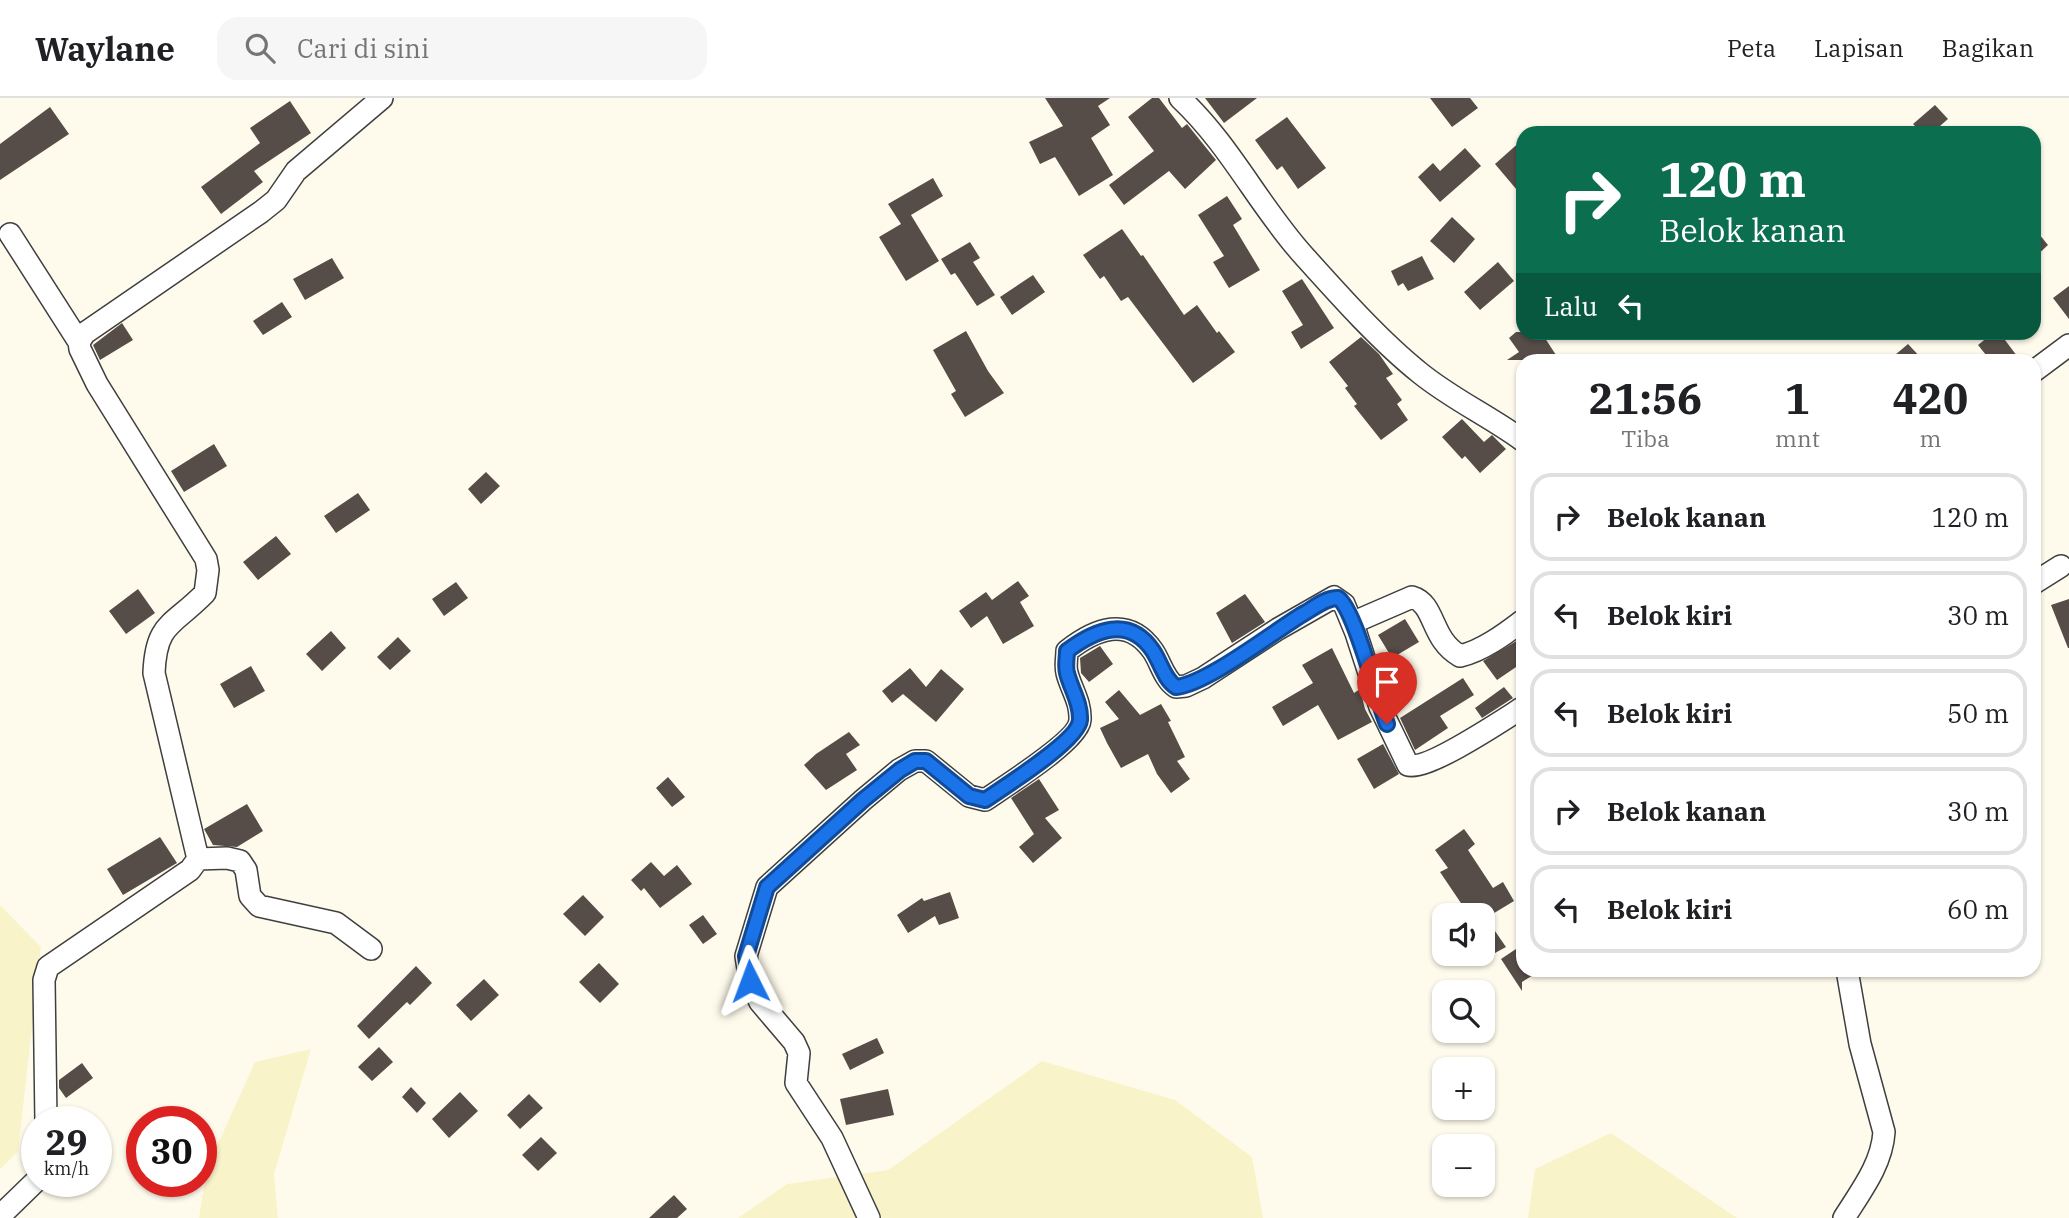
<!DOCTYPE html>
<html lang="id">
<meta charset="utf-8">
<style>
body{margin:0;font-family:"IBM Plex Serif",serif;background:#f6f6f6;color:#202124;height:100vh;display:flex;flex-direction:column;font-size:26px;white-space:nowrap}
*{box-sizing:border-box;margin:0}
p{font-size:23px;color:#757577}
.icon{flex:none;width:38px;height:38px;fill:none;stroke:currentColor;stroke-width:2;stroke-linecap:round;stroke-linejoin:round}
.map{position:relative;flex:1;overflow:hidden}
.sheet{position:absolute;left:1516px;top:256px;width:525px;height:623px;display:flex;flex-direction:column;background:#fff;border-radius:21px;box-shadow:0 2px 5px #0004}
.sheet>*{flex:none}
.top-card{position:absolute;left:1516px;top:28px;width:525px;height:214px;border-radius:21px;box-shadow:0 2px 5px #0004;background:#0b6e4f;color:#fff;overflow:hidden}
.tools{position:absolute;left:1432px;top:805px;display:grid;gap:14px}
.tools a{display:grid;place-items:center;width:63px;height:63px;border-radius:14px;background:#fff;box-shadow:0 2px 5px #0004;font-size:35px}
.speed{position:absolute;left:21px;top:1008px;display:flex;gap:14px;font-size:35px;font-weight:700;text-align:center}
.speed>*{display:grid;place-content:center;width:91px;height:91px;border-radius:50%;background:#fff;box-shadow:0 2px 5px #0004;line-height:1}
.speed small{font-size:18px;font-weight:400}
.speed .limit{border:10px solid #d22;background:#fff;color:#111}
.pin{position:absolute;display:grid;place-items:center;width:60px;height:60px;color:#fff;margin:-72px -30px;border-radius:50% 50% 50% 0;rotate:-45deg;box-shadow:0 0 7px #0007}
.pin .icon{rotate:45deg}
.me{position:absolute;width:77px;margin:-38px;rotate:357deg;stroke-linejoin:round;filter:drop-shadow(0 0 5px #0008)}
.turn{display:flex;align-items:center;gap:24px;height:147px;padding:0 28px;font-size:32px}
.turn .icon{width:91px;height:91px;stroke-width:2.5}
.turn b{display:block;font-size:49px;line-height:60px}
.then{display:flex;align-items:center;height:66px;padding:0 28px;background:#0003;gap:14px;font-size:26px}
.eta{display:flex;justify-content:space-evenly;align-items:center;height:119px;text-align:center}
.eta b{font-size:42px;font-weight:700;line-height:49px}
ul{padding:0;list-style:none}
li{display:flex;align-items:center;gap:21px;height:88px;margin:0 14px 10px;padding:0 14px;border:4px solid #e0e0e0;border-radius:21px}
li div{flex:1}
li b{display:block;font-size:26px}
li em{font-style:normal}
header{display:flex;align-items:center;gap:42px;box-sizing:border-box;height:98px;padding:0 35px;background:#fff;border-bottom:2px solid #e0e0e0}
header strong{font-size:33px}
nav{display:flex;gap:38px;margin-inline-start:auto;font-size:24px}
.search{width:490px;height:63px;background:#f6f6f6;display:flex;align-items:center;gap:18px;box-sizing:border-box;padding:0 24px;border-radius:21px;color:#757577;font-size:26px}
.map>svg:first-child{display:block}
.farmland{fill:#f8f3c9}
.building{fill:#564d48}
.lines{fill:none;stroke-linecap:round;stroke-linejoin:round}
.minor-casing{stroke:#3f3f3f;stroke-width:24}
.minor{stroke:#fff;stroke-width:21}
.route-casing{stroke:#114b97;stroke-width:18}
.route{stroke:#1a73e8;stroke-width:12}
</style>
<header>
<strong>Waylane</strong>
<div class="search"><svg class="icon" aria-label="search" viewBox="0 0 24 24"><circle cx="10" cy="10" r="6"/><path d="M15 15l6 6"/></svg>Cari di sini</div>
<nav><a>Peta</a><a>Lapisan</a><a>Bagikan</a></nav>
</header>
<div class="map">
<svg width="2069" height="1120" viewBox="0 0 2069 1120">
<rect width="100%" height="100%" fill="#fffbec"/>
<path class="farmland" d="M0 807 41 849 18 1054 0 1071Z
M311 951 274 1076 278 1120H199L207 1070 255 964Z
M1042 963 1175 1002 1252 1059 1263 1120H738L787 1086 888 1072Z
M1611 1035 1737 1120H1528L1535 1071Z"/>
<path class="building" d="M1045 0H1110L1098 8 1110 27 1091 40 1113 77 1079 98 1055 59 1040 66 1029 44 1063 28Z
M1152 0H1159L1182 30 1187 26 1216 62 1185 91 1169 73 1124 107 1109 87 1154 53 1128 19Z
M1205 0H1257L1224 25Z
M1430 0H1470L1478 10 1452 29Z
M290 3 311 35 254 73 263 84 221 116 201 89 260 45 250 30Z
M1935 7 1948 21 1932 35H1922L1913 26Z
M50 9 69 36 0 82V46Z
M1287 19 1326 70 1298 91 1282 68 1277 72 1255 42Z
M1522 42V98L1495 66Z
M1465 50 1481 68 1440 104 1418 79 1433 65 1440 73Z
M933 80 943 98 911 117 939 163 906 183 879 139 901 126 888 106Z
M1227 98 1242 121 1233 127 1260 172 1229 190 1213 164 1224 158 1198 117Z
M1452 119 1475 141 1454 165 1430 143Z
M2034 130 2048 147 2034 160Z
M1122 131 1141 158 1143 157 1184 217 1197 207 1217 235 1219 233 1235 254 1193 285 1128 199 1121 203 1104 178 1100 181 1083 157Z
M970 144 980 160 973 164 995 197 977 208 955 175 951 177 941 161Z
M1422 158 1434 181 1408 193 1403 185 1398 188 1391 173Z
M332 160 344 180 305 202 293 181Z
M1498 164 1514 183 1480 212 1464 194Z
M1033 177 1045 194 1012 217 1000 199Z
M1302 181 1334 230 1301 251 1291 234 1303 227 1282 193Z
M2069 188V221L2053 200Z
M282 204 292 219 263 237 253 223Z
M122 225 133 242 100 262 93 247Z
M966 233 988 273 1004 295 965 319 951 296 956 293 933 252Z
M1516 234H1541L1556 257 1548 262H1507L1519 254 1509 240Z
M1994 234H1999L2020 262H1990L1978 247Z
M1361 239 1379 256 1393 276 1386 280 1402 302 1397 306 1408 322 1381 342 1354 308 1357 306 1345 290 1348 288 1329 264Z
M1908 246 1923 262H1889Z
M1462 321 1484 344 1492 337 1506 351 1480 375 1465 358 1462 361 1442 339Z
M214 346 227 368 184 394 171 373Z
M486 374 500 388 481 406 468 391Z
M358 395 370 412 336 435 324 418Z
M276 438 291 456 258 482 243 464Z
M1018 483 1029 498 1020 504 1034 528 1003 546 987 518 971 530 959 513 986 494 992 502Z
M456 484 468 500 444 518 432 501Z
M138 491 155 515 126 536 109 513Z
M1245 496 1265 524 1232 545 1216 515Z
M2069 501V550H2068L2051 507Z
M1405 521 1419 544 1392 560 1378 537Z
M331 533 346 550 322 573 306 556Z
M398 539 411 553 390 572 377 559Z
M1518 542 1522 549V565L1497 582 1483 563Z
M1100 548 1113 566 1089 584 1081 575 1080 560Z
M1332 550 1354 595 1360 591 1365 611 1372 624 1338 642 1318 607 1283 628 1272 609 1313 585 1302 567Z
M1401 565 1412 582 1390 596 1383 576Z
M251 568 265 593 234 610 220 586Z
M910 570 926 589 941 571 964 591 936 624 903 596 892 605 882 593Z
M1463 580 1474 597 1440 618 1448 630 1415 652 1400 620Z
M1504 589 1513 600 1482 620 1475 610Z
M1119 592 1140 617 1161 606 1171 623 1168 624 1185 659 1177 663 1190 681 1171 695 1157 676 1148 656 1121 670 1107 645 1100 630 1119 621 1105 604Z
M849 634 860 647 846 656 857 672 826 692 804 667 816 656Z
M1383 646 1399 676 1374 691 1357 661Z
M668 679 685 699 672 709 656 690Z
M1039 681 1059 712 1045 720 1062 740 1033 765 1019 749 1034 736 1011 700Z
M247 706 263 733 237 749 213 747 204 731Z
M1464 731 1475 746 1468 752 1493 790 1503 784 1514 803 1486 820 1506 849 1482 862V817H1469L1440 774 1448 770 1435 752Z
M160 739 177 765 123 797 107 771Z
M651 764 664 778 677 767 692 786 660 810 644 790 641 793 631 782Z
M950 794 959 820 939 827 935 818 908 835 897 817 922 800 924 803Z
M583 797 604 819 585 838 563 816Z
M703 817 717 836 703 846 689 827Z
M1522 847V872H1541L1522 884V893L1501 861Z
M599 865 619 886 600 905 579 884Z
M416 868 432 885 410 907 407 904 369 941 357 928Z
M484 881 499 897 471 923 456 907Z
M877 940 884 955 850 972 842 956Z
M379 949 393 964 372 983 358 969Z
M82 965 93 980 66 1000 59 990V982Z
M411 989 426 1005 417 1015 402 999Z
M888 991 894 1017 846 1027 840 1001Z
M460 994 478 1013 449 1040 432 1021Z
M529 996 543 1010 520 1031 507 1017Z
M541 1039 557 1055 538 1073 522 1057Z
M674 1097 687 1111 677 1120H649Z"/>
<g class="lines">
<g class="minor-casing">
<path id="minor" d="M1180 0C1231 48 1258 107 1304 158 1339 197 1380 243 1420 275 1452 301 1489 318 1522 342
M10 136 79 244
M2034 273 2069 247
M2034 485 2061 468
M1352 525 1412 499C1436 506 1430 541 1460 558 1482 553 1505 536 1522 523
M198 761 227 760 240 763 246 772 250 798 259 808 336 825 371 851
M46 1024 44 882 48 869 190 772 198 761 154 575C156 524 173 528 205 495L208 472 206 461 97 286 80 251 79 244 85 235 261 114 276 102 296 73 382 0
M0 1118 37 1082
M869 1120 832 1040 796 985 799 955 794 944 760 904 750 883 746 858 767 789 863 702 899 672 915 663H926L969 698 985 702C1004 689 1079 642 1080 622 1081 604 1071 591 1067 575 1065 568 1067 560 1067 553 1095 531 1128 517 1153 553 1161 565 1164 581 1176 589L1186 588 1203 580 1278 531 1334 499 1344 506 1356 535 1380 609 1408 667C1427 673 1503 622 1522 610
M1844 1120C1861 1093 1882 1066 1884 1034L1860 946 1847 872"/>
</g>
<use href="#minor" class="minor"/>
</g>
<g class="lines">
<g class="route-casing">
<path id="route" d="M750 883 746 858 767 789 863 702 900 672 915 663H926L969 698 985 702C1004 689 1079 642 1080 622 1081 605 1071 591 1067 575 1065 568 1067 560 1067 553 1095 532 1129 517 1153 553 1161 565 1164 581 1176 589 1207 586 1273 534 1303 516 1314 510 1325 500 1338 500 1355 511 1377 602 1387 626"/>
</g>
<use href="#route" class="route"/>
</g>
</svg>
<div class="tools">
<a><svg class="icon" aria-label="sound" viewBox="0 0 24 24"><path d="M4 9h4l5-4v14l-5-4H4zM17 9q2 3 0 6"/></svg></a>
<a><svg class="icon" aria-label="search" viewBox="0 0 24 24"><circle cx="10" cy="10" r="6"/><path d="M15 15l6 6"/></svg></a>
<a>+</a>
<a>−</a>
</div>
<div class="speed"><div>29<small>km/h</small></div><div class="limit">30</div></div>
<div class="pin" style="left:1387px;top:626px;background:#d93025"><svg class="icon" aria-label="arrive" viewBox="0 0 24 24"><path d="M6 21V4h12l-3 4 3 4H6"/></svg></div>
<svg class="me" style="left:750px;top:883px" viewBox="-20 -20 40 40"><path d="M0-17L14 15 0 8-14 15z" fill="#1a73e8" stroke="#fff" stroke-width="4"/></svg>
<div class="top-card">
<div class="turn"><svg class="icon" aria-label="right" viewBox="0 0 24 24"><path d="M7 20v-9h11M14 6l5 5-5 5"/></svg><div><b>120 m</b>Belok kanan</div></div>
<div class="then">Lalu<svg class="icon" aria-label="left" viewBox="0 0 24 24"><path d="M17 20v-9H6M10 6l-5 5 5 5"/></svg></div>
</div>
<section class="sheet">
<div class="eta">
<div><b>21:56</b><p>Tiba</p></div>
<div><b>1</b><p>mnt</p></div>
<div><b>420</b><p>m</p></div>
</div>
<ul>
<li><svg class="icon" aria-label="right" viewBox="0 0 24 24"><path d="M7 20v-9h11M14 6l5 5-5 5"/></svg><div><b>Belok kanan</b></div><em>120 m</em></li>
<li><svg class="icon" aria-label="left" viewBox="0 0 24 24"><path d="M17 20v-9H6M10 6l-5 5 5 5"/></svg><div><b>Belok kiri</b></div><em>30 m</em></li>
<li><svg class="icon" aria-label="left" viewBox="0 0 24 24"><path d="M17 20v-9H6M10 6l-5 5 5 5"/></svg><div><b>Belok kiri</b></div><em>50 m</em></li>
<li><svg class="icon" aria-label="right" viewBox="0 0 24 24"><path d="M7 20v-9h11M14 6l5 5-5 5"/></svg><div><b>Belok kanan</b></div><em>30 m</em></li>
<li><svg class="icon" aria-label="left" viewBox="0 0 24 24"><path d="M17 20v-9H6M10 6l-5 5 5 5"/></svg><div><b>Belok kiri</b></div><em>60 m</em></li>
</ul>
</section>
</div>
